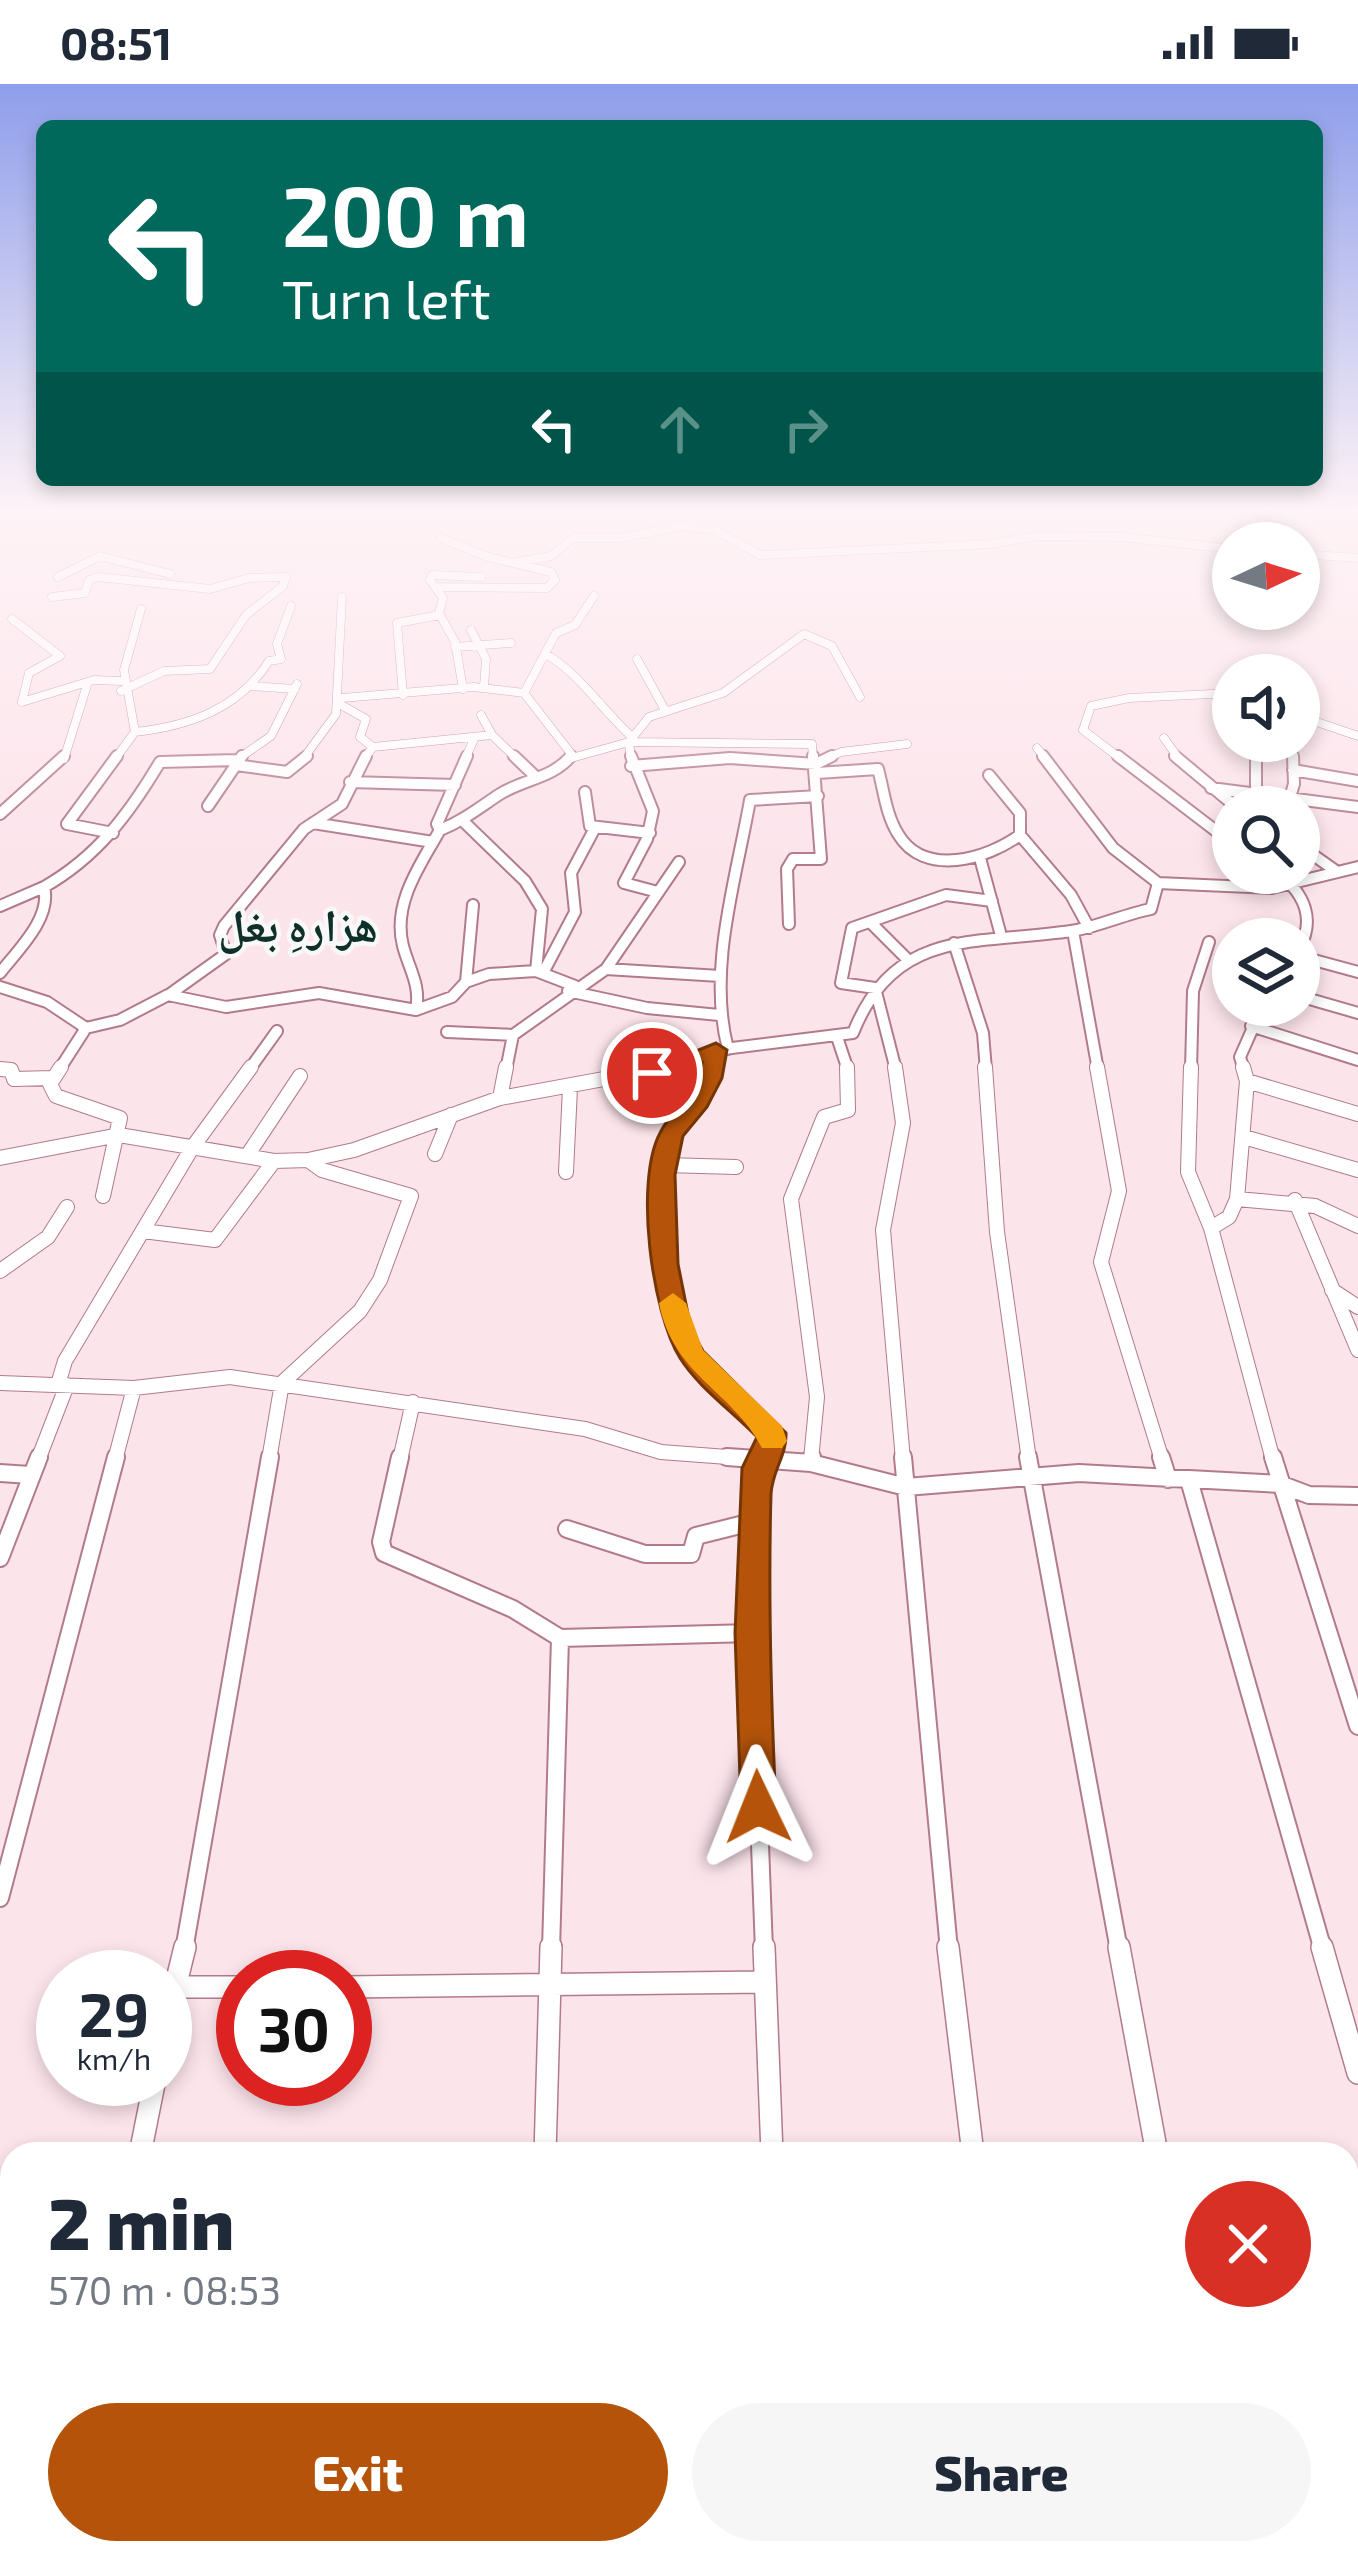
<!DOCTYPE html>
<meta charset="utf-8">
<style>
body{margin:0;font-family:"Exo 2","Noto Naskh Arabic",sans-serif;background:#f6f6f7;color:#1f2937;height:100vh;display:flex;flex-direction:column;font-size:45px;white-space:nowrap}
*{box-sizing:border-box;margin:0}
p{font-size:39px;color:#747a83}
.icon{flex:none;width:66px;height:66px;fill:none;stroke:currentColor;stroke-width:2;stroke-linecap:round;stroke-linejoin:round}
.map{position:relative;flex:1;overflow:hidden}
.details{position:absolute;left:0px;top:2058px;width:1359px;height:423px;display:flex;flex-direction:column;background:#fff;border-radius:36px 36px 0 0;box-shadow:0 6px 18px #0003}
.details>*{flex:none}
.guide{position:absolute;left:36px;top:36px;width:1287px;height:366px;border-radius:18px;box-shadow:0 6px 18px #0003;background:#00695c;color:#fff;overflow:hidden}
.needle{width:78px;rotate:86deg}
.fabs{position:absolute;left:1212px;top:438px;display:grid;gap:24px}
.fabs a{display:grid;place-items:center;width:108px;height:108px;border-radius:50%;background:#fff;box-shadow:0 6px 18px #0003;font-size:60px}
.speed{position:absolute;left:36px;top:1866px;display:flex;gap:24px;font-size:60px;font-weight:700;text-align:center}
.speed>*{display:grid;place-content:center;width:156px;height:156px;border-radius:50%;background:#fff;box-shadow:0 6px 18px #0003;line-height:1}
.speed small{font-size:30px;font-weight:400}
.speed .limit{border:18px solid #d22;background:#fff;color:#111}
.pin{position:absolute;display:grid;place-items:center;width:102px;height:102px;color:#fff;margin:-51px;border:6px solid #fff;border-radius:50%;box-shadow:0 3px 12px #0007}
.me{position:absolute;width:132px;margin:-66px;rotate:358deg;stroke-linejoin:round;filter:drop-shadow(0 0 9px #0008)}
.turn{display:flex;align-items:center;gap:42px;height:252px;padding:0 48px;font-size:54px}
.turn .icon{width:156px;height:156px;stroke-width:2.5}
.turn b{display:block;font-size:84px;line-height:102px}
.lanes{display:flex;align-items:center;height:114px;padding:0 48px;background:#0003;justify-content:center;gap:60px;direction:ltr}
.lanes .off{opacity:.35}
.round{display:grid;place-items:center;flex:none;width:126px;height:126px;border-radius:63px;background:#f6f6f7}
.headline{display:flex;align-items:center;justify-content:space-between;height:204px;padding:0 48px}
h1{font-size:72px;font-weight:800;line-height:90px}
.action{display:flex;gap:24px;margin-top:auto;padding:24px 48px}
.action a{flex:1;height:138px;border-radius:72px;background:#b45309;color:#fff;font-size:48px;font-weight:800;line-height:138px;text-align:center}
.action a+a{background:#f6f6f7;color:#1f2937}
.status{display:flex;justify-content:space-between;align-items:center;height:84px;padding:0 60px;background:#fff;direction:ltr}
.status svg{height:33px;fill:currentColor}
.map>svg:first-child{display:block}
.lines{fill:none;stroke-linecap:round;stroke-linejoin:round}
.minor-far4-casing{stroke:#b17b8c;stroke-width:9}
.minor-far3-casing{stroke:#b17b8c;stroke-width:14}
.minor-far2-casing{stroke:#b17b8c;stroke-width:16}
.minor-far1-casing{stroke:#b17b8c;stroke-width:20}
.minor-casing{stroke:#b17b8c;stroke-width:24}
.minor-far4{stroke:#fff;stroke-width:8}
.minor-far3{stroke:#fff;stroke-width:10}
.minor-far2{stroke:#fff;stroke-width:14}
.minor-far1{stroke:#fff;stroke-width:16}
.minor{stroke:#fff;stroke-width:21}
.route{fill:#b45309;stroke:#753606;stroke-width:3}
.slow{fill:#f59e0b}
.labels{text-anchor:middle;stroke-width:9;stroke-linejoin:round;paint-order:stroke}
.far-district-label{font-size:45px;font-weight:bold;fill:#0f3029;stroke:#f8f8f8}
</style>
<div class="status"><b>08:51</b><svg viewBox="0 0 49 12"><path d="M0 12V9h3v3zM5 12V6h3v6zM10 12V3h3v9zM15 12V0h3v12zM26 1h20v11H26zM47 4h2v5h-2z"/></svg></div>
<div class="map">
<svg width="1358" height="2480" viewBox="0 0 1358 2480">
<rect width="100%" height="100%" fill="#fce4eb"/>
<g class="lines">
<g class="minor-far4-casing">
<path id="minor-far4" d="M1299 470 1358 474
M517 478 551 472 573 454H620L681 442 715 446 760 471 992 460 1036 452 1122 453 1233 465
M58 493 100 472 170 490
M435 503 547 504 555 496 551 488 488 473 441 454
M52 513 85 509 89 496 98 493 210 505 249 494 286 493 283 502 246 531 210 585 164 587 121 607
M12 535 60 572 29 589 22 618 94 596 121 597
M471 546 486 575 484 603
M455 563 511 559
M546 570C582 592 601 625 632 653
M637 575 665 626
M251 602 295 605
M463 605 455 558 439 529 443 514 430 496 432 491 481 493
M524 609 556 549 575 541 594 512
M524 609 572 671
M403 611 397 539 440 531
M1221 613 1233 631
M342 614 474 603 524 609
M343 622 366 635 360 653 373 663 364 675
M481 631 492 651 517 675
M1299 632 1358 652
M135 648C189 642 239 625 269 577L281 575 277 560 291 522
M1164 654 1179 675
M1249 657 1258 675
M1292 657 1293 675
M373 663 492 651
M1037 664 1046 675
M64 675 88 598
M115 675 135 648 124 586 141 525
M238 675 271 652 297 600
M303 675 336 630 342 513
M465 675 475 653
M568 675 629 658 649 633 723 609 804 550 832 562 860 613
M631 675 629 658 812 660 813 675
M715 675H748
M826 675 841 668 907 660
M1121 675 1083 646 1091 622 1129 614 1233 609"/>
</g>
<g class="minor-far3-casing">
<path id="minor-far3" d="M514 672 536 693
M631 672 653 727 647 755 624 799 654 807
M1043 672 1113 764 1158 799 1272 804 1358 783
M1118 672 1233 760
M1175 672 1236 723
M236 681 287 688 307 672
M631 682 730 674 816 680 832 672
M1293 686 1358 697
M817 689 878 685C884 707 886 731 898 750 924 794 987 775 1020 751V729L989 691
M350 698 455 701
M1211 704 1358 723
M585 708 590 742 650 749
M1256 708V672
M208 722 242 672
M1287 723 1294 700 1293 672
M0 730 64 672
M463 737 525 797 542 825 536 887
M313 739 433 758
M440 746 437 740 467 672
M113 749 67 740 117 672
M1020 751 1071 811 1089 844
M1299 761 1336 787
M980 774 1000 848
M1278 789C1304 809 1316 835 1299 865
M44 803C97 773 129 730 160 678L237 676
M0 822 44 803C52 834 18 866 0 889
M871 839 906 874
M789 840 787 785 793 775H821L813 672
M1073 847 1098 986
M954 859 983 949 986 986
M1299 872 1358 888
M606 885 720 892
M543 889 575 828 571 789 595 744
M466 898 473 821
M0 903 47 918 86 944 59 986
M568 907 647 924 719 931
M170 910 226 870 220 851 224 842 304 745 342 720 366 672
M1299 912 1358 929
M416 926C421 901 409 885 403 862 392 820 420 781 440 746 463 737 480 723 500 710 524 695 553 694 571 672
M1251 942 1358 976
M86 944 120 936 168 911 226 923 319 909 416 926 452 913 466 898 489 890 536 887 575 902
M447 948 513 951
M837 953 848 986
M728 965C707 885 736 796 750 716L818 712
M0 985 8 986
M249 986 277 947
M506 986 513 951 606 885 679 778
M661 986 716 966 853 949C895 843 976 861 1071 847 1094 844 1125 830 1151 825L1158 799
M712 986 716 966
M896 986 875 904 841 899 852 844 946 811 992 817
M1191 986 1193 907 1209 858
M1244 986 1240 973 1263 921"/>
</g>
<g class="minor-far2-casing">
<path id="minor-far2" d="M61 983 50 1000 56 1012 120 1034 103 1112
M712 983C703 1015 681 1028 670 1054 649 1106 660 1225 692 1272 712 1302 747 1323 772 1349L762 1376
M895 983 903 1039 883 1146 903 1376
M985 983 997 1148 1029 1376
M1097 983 1119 1107 1101 1178 1162 1376
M1191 983 1188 1088 1211 1144 1273 1376
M0 985 11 986 14 995 52 994
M1247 997 1358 1030
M500 1014 506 983
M1244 1053 1358 1086
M435 1070 451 1031
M247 1072 300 992
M0 1074 119 1051 274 1077 308 1076 354 1066 500 1014 669 983
M665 1081 736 1083
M566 1088 570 1004
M1237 1115 1315 1122 1358 1142
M1295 1116 1358 1266
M1211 1144 1229 1133 1237 1115 1247 997 1243 983
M143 1147 215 1156 274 1077
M0 1187 48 1153 67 1123
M1332 1206 1358 1223
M59 1297 65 1277 192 1064 251 983
M0 1299 134 1304 230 1293 585 1345 661 1368 768 1376
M38 1376 67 1301
M115 1376 134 1304
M269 1376 282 1299 360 1227 380 1196 411 1112 322 1086 308 1076
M400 1376 413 1318
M811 1376 817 1313 791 1115 824 1033 848 1026 847 983"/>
</g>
<g class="minor-far1-casing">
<path id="minor-far1" d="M400 1373 381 1458 384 1469 513 1525 560 1554 752 1549
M727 1373 811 1379 906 1403 1079 1389 1280 1400 1309 1411 1358 1412
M903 1373 949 1866
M1028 1373 1119 1866
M1161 1373 1168 1395
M1273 1373 1358 1642
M811 1379 812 1373
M0 1389 30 1391
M1189 1396 1323 1866
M567 1445 645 1470H691L696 1452 756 1437
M0 1474 39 1373
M0 1814 116 1373
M184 1866 270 1373
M551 1866 560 1554
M764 1866 752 1549 757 1384 764 1373"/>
</g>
<g class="minor-casing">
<path id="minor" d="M764 1863 772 2070
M948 1863 973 2070
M1119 1863 1157 2070
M1322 1863 1358 1989
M174 1903H243
M345 1903 765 1898
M165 1944 185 1863
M140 2070 155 1995
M545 2070 551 1863
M0 2382H12
M537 2469V2480
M794 2469 795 2480
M1028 2469 1029 2480
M1246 2469 1248 2480
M50 2480 52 2469
M267 2480 268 2469"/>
</g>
<use href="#minor-far4" class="minor-far4"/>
<use href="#minor-far3" class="minor-far3"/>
<use href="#minor-far2" class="minor-far2"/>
<use href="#minor-far1" class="minor-far1"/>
<use href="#minor" class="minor"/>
</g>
<linearGradient id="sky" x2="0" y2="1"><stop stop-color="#8e9eeb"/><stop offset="0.55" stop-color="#fef3f6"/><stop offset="1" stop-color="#fef3f6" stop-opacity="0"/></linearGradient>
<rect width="1358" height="774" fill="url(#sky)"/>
<path class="route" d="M716 959 727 966 722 994 707 1023 683 1052 675 1091 678 1180 691 1245 703 1267 786 1349C787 1371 772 1387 771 1410 768 1515 771 1618 776 1723L771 1734 758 1738 746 1734 741 1723 735 1549 742 1384 757 1353C733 1328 698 1303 680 1274 652 1229 634 1098 660 1049 673 1023 695 1010 702 979L652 996 641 989Z"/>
<path class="slow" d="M673 1209 686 1219 703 1266 782 1342 787 1357 782 1364H762C732 1306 673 1292 659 1219Z"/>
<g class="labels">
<g class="far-district-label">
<text x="298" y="858">هزارهِ بغل</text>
</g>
</g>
</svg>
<div class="fabs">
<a><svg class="needle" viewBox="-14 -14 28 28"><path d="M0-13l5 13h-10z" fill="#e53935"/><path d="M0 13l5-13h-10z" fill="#747a83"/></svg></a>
<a><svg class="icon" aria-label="sound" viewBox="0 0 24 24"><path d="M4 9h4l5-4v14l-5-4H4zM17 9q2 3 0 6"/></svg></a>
<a><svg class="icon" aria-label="search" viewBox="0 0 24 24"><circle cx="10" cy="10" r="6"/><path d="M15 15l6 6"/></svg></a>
<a><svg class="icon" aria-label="layers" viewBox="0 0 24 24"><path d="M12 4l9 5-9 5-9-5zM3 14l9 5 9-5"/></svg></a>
</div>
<div class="speed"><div>29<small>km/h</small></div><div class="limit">30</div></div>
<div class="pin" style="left:652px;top:989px;background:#d93025"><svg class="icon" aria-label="arrive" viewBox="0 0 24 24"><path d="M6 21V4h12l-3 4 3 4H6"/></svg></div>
<svg class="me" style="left:758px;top:1723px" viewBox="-20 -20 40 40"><path d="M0-17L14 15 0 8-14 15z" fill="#b45309" stroke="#fff" stroke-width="4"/></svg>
<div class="guide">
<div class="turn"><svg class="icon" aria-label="left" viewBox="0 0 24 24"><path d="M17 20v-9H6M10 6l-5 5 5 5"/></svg><div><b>200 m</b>Turn left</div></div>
<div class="lanes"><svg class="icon" aria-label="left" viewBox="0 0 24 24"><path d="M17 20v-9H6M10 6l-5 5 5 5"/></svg><svg class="icon off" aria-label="ahead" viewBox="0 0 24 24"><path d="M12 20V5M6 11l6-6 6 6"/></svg><svg class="icon off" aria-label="right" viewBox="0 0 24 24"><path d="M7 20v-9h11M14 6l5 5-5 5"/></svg></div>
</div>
<section class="details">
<div class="headline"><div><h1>2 min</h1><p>570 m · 08:53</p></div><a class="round" style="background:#d93025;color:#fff"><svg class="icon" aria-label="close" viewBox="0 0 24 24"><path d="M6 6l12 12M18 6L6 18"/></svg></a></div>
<div class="action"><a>Exit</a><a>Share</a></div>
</section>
</div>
